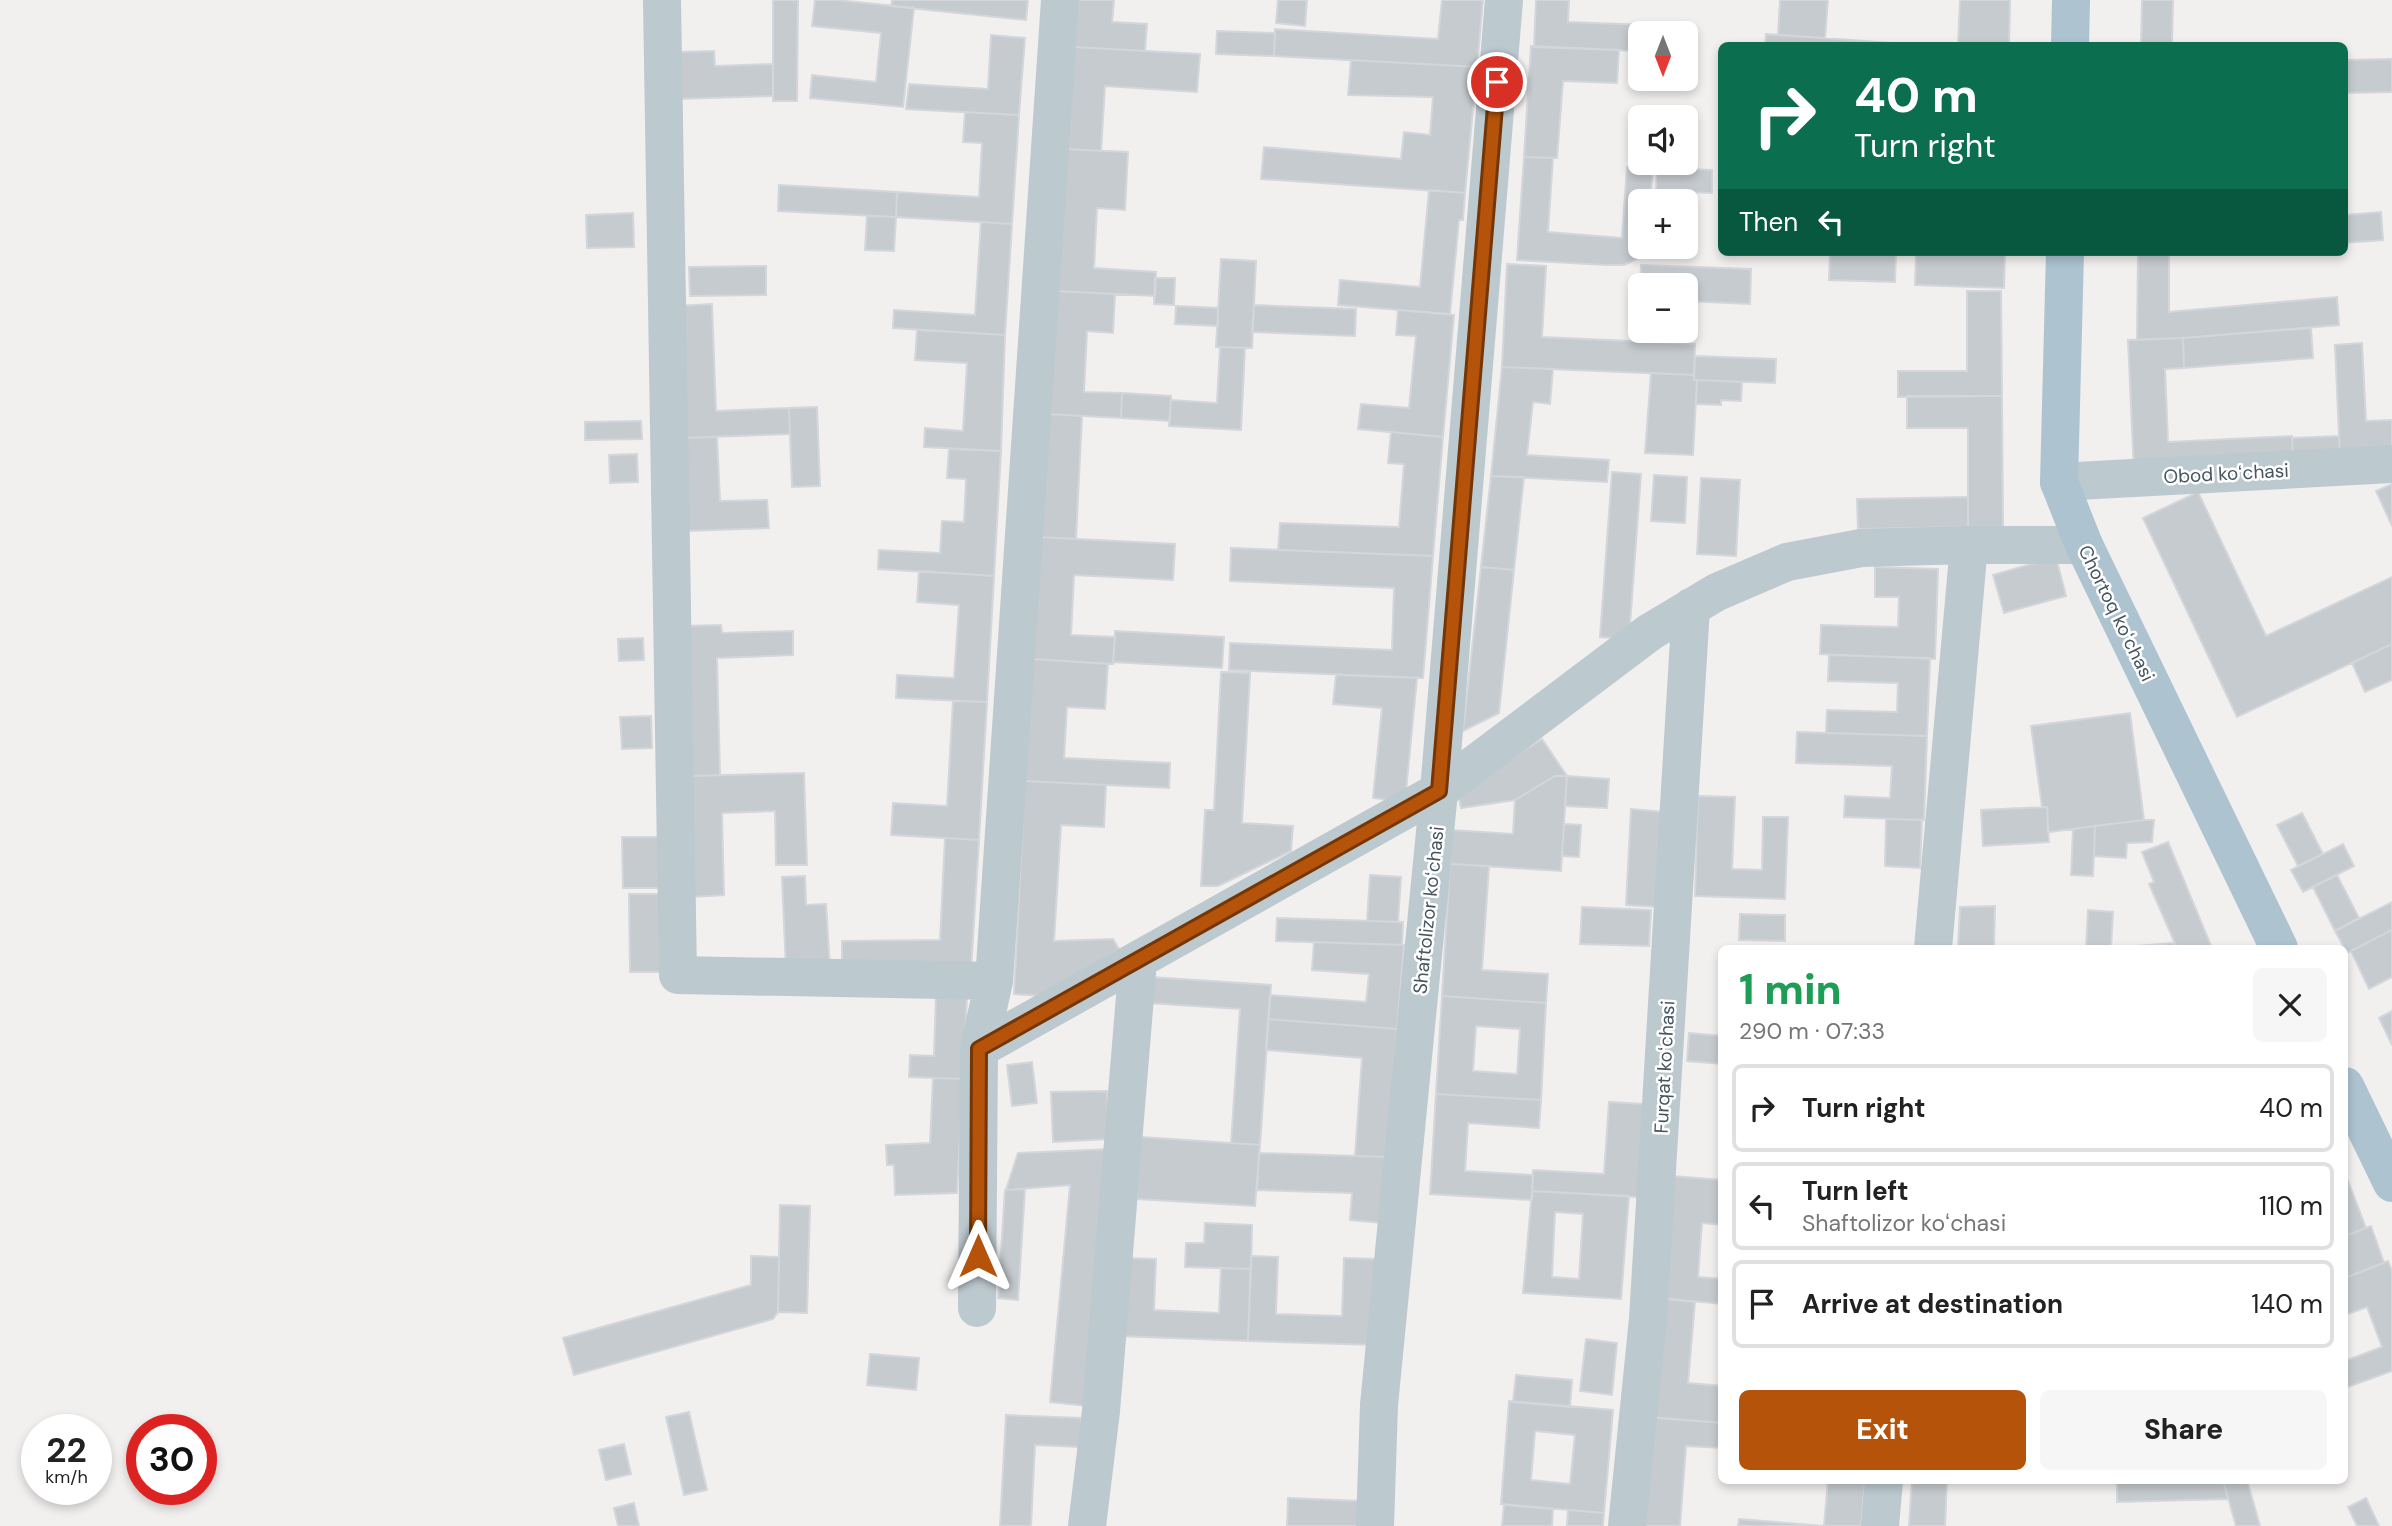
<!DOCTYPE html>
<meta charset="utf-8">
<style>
body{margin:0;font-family:"DM Sans",sans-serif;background:#f6f6f6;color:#222;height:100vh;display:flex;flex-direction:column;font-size:26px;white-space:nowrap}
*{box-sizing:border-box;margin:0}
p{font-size:23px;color:#767676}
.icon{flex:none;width:38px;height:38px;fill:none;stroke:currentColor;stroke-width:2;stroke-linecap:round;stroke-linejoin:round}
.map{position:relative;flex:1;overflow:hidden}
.details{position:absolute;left:1718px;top:945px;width:630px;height:539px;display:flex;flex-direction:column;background:#fff;border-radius:10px;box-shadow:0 4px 10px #0003}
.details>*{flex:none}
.hud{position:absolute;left:1718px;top:42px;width:630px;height:214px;border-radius:10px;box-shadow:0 4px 10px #0003;background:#0b6e4f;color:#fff;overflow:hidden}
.needle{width:46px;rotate:180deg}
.controls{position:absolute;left:1628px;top:21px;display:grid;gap:14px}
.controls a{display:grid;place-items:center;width:70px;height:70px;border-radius:10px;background:#fff;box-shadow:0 4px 10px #0003;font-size:35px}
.speed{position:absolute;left:21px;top:1414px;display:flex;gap:14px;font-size:35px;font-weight:700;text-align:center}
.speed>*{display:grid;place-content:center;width:91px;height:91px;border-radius:50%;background:#fff;box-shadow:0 4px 10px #0003;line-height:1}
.speed small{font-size:18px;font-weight:400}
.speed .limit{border:10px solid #d22;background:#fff;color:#111}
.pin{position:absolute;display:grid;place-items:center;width:60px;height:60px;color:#fff;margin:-30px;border:4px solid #fff;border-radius:50%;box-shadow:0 2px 7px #0007}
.me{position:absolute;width:77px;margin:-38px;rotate:0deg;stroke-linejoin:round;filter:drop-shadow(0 0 5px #0008)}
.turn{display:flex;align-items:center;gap:24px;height:147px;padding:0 21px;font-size:32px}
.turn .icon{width:91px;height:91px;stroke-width:2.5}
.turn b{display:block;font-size:49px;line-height:60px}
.then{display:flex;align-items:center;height:66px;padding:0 21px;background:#0003;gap:14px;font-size:26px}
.round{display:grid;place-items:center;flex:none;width:74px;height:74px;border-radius:10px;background:#f6f6f6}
.head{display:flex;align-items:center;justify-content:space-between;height:119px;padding:0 21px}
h1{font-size:42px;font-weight:800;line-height:52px;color:#1e9e55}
.button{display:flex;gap:14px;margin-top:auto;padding:14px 21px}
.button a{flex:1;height:80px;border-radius:10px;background:#b45309;color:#fff;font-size:28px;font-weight:800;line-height:80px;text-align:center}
.button a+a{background:#f6f6f6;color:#222}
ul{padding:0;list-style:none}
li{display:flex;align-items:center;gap:21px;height:88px;margin:0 14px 10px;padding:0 7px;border:4px solid #e0e0e0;border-radius:10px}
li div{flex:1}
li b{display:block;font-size:26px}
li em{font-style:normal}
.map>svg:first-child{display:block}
.building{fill:#c6cbcf;stroke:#d3d6db;stroke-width:2;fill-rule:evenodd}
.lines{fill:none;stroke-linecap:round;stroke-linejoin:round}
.minor{stroke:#bcc9cf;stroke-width:38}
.major{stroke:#adc3d0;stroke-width:38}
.route-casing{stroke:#753606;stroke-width:18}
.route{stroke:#b45309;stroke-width:12}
.labels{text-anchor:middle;stroke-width:5;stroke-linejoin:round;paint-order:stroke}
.street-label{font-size:19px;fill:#46555e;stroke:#fff}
</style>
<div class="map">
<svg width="2392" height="1526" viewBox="0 0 2392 1526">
<rect width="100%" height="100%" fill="#f2efef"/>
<path class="building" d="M773 0H798L797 101H773Z
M815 0H837L914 8 903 107 810 98 812 75 876 82 881 33 812 26Z
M892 0H1028L1026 20 891 6Z
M1078 0H1114L1112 22 1147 24 1145 51 1074 47Z
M1278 0H1307L1305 26 1276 23Z
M1442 0H1483L1477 67 1274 56 1275 29 1438 39Z
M1536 0H1569L1568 22 1676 26V33H1640V51L1534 47Z
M1780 0H1828L1825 38 1778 35Z
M1960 0H2010L2009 46H1958Z
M2142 0H2173L2172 46H2141Z
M1217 31 1275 33 1274 56 1216 54Z
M1766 34 1890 43 1889 46H1765Z
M991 35 1025 38 1019 115 906 109 909 84 988 89Z
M1531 46 1619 50 1617 83 1563 81 1557 158 1524 157Z
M1074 47 1200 54 1197 92 1105 86 1101 151 1068 149Z
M714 51 715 66 773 64V96L679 99 678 52Z
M2392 59V92L2345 93V60Z
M1351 60 1477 67 1465 193 1261 179 1264 147 1401 159 1404 132 1430 135 1433 97 1348 95Z
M965 112 1019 115 1012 224 896 217 897 192 979 197 982 143 963 142Z
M1062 149 1128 152 1125 210 1097 208 1094 268 1156 272 1155 296 1055 291Z
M1524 157 1553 158 1548 232 1622 238 1627 167 1653 169 1650 201H1640V247H1645L1637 259 1624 265H1607L1517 260Z
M1657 168 1712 170V193L1656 191Z
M779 185 897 192 896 217 778 211Z
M1429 190 1465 193 1463 220H1459L1450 314 1338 305 1340 280 1420 287Z
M2381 212 2383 240 2345 243V215Z
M633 213 634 247 587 248 586 215Z
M867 216 896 217 894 251 865 250Z
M981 222 1012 224 1005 335 893 328 894 310 975 315Z
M1830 252H1896L1895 282 1829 280Z
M1979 252H2005L2004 288 1915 285 1916 253 1979 255Z
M2138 252H2169V312L2337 297 2339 325 2183 338 2137 340Z
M1221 259 1256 261 1252 348 1216 347Z
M1507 264 1546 266 1542 337 1695 344 1694 375 1502 367Z
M1641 265 1751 269 1750 304 1685 301V285H1640Z
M766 266V295L690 296 689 267Z
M1155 278H1175L1174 305 1154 304Z
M1055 291 1115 294 1113 333 1087 331 1084 392 1122 393 1121 418 1047 414Z
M1967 291H2001L2002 396 1898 397V371H1967Z
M712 304 716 411 789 408 790 434 682 438 676 306Z
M1254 305 1356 309 1355 336 1252 332Z
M1176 306 1218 308V326L1175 324Z
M1398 310 1454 315 1443 437 1358 429 1361 404 1409 408 1416 336 1396 335Z
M2311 328 2313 358 2184 368 2183 338Z
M917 330 1005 335 1001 451 924 447 925 428 963 431 967 363 915 360Z
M2183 338 2184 368 2165 369 2168 442 2292 436 2293 465 2134 472 2128 340Z
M2362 343 2366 421 2392 420V455L2340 457 2335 345Z
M1220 347 1245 348 1241 430 1169 426 1171 400 1217 403Z
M1695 356 1776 359 1775 383 1694 380Z
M1502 367 1553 369 1550 404 1533 402 1527 455 1609 460 1607 482 1491 476Z
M1651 373 1694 375V380H1697L1693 455 1645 453Z
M1697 380 1742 382 1741 401 1721 400V405L1696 404Z
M1122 393 1171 396 1170 421 1121 418Z
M1907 396H2002L2003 527H1968V428H1907Z
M817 407 820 486 792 487 789 408Z
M1047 414 1082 416 1076 539 1038 537Z
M641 421 642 439 585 440V422Z
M1391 432 1443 437 1433 556 1278 550 1280 523 1399 527 1404 464 1388 463Z
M2339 436 2340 457 2293 460 2292 438Z
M717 437 720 501 767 500 769 528 686 531 682 438Z
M949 449 1001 451 994 576 878 569 879 550 940 553 942 521 964 522 966 479 947 478Z
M637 454 638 482 610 483 609 455Z
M1612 472 1641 474 1629 639 1600 637Z
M1654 475 1687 477 1685 523 1651 521Z
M1491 476 1524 477 1514 570 1481 567Z
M1701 478 1740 480 1736 556 1697 554Z
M2392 484V526L2376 491Z
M2198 492 2266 636 2392 577V644L2237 717 2143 518Z
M1968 497V527L1858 529 1857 499Z
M1038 537 1175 544 1173 580 1074 575 1071 635 1115 637 1113 664 1032 659Z
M1231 548 1433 556 1423 678 1229 670 1230 643 1392 650 1394 588 1230 581Z
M2056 557 2066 596 2004 613 1993 575Z
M1481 567 1514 570 1499 713 1463 731Z
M1875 567 1938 569 1935 659 1820 654 1821 625 1898 627 1899 597H1875Z
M919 571 994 576 987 702 896 698 897 675 954 678 959 605 917 602Z
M721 625 722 633 793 631V655L717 658 720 775 689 776 684 626Z
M1115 631 1224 637 1222 668 1113 662Z
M643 638 644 660 619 661 618 639Z
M2392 644V680L2365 692 2352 663Z
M1829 655 1930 658 1927 736 1826 733 1827 710 1897 712 1898 683 1828 681Z
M1032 659 1108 664 1105 709 1067 707 1064 758 1170 763 1169 788 1025 781Z
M1221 672 1250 673 1242 823 1293 826 1291 851 1218 886H1201L1205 810H1214Z
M1336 675 1417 678 1405 802 1373 798 1382 708 1333 704Z
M953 701 987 702 979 840 891 835 893 803 947 806Z
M2130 713 2144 820 2048 832 2047 807H2042L2031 726Z
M651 716 652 748 622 749 620 717Z
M1797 732 1927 736 1924 820 1844 817 1845 796 1890 798 1892 766 1796 763Z
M1542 739 1567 776H1555L1515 800 1461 808 1458 792Z
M804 773 807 865H776L775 811 722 813 724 895 692 897 689 776Z
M1555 776H1567L1561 871 1450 864 1452 830 1513 834 1515 800Z
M1567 776 1609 779 1607 808 1565 806Z
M1025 781 1106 785 1104 827 1061 825 1054 941 1113 939 1119 949 1044 996 1014 994Z
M1698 796 1735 797 1732 869 1762 870 1763 817H1788L1785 899 1695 896Z
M2047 807 2049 842 1983 846 1981 810Z
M1631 809 1664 812 1658 907 1626 905Z
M2302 813 2323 854 2298 866 2277 825Z
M1886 819 1922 820 1920 868 1885 866Z
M2144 820H2154L2152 842 2127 843 2126 858 2094 856 2095 826Z
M1564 824 1581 825 1579 857 1562 856Z
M2095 826 2093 876 2071 875 2073 829Z
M622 837H658L659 888H623Z
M945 838 979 840 971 970 842 971V941L940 940Z
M2168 842 2212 948H2177L2149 884 2154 882 2142 852Z
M2343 844 2354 866 2303 892 2291 870Z
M1450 864 1489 866 1482 970 1548 974 1546 1003 1442 996Z
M1370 875 1401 877 1398 922 1367 921Z
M2337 875 2359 918 2335 931 2313 887Z
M805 876 806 905 826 904 830 968 786 971 782 877Z
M629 894H659L660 972H630Z
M2392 902V930L2347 953 2335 931Z
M1995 906 1994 948H1958L1960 907Z
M1582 907 1651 910 1649 946 1580 944Z
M2088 910 2113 912 2111 948 2173 943 2177 948H2086Z
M1740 914 1785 915V941L1739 940Z
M1277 918 1403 922 1402 945 1276 941Z
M2392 930V977L2369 989 2351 951Z
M1314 942 1404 945 1397 1029 1268 1019 1270 995 1366 1002 1369 974 1312 970Z
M1150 977 1271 985 1260 1145 1231 1143 1240 1009 1149 1003Z
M936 995 967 997 963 1079 909 1077 910 1055 934 1056Z
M1442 996 1546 1003 1541 1100 1436 1094ZM1476 1026 1520 1029 1517 1074 1473 1071Z
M2392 1011V1045L2379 1018Z
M1268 1019 1397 1029 1388 1157 1355 1156 1362 1058 1266 1050Z
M1689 1033 1722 1036V1064L1687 1061Z
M1032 1062 1037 1103 1012 1106 1007 1065Z
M933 1078 963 1079 957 1193 895 1195 894 1165H887L886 1145 930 1143Z
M1107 1091 1109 1139 1053 1142 1051 1092Z
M1436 1094 1541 1100 1539 1128 1468 1123 1465 1171 1533 1175 1532 1200 1430 1194Z
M1609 1102 1644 1104 1638 1197 1532 1191 1533 1170 1604 1174Z
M1141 1137 1260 1145 1255 1206 1137 1199Z
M1111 1149 1087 1406 1050 1402 1070 1185 1006 1190 1018 1153Z
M1259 1153 1388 1157 1382 1223 1350 1220 1352 1193 1257 1190Z
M2345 1173 2366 1228 2345 1236Z
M1672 1176 1722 1180V1225L1702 1223 1698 1277 1722 1279V1304L1661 1298Z
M1025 1189 1018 1300 998 1298 1005 1190Z
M1532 1191 1629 1196 1621 1299 1523 1293ZM1555 1212 1583 1214 1579 1279 1552 1277Z
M780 1205 810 1206 807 1313 778 1312Z
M1205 1223 1252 1225 1251 1269 1185 1267 1186 1243H1204Z
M2371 1226 2384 1263 2345 1278V1236Z
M751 1256 779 1257 778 1312 773 1319 574 1375 563 1338 751 1285Z
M1251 1256 1278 1257 1276 1314 1342 1316 1344 1258 1377 1259 1374 1345 1248 1341Z
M1122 1258 1156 1259 1154 1310 1219 1313 1221 1268 1251 1269 1248 1341 1119 1336Z
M2388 1261 2392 1271V1371L2345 1388V1361L2382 1347 2367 1307 2345 1315V1278Z
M1654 1298 1695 1302 1688 1383 1722 1386V1423L1644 1417Z
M1586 1339 1617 1343 1612 1395 1580 1391Z
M870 1354 919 1358 916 1390 867 1385Z
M1516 1375 1572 1380 1570 1407 1513 1402Z
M1509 1401 1613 1410 1604 1513 1501 1504ZM1535 1431 1575 1435 1570 1484 1531 1480Z
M689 1412 707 1490 684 1495 666 1417Z
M1006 1415 1081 1418 1080 1447 1035 1445 1031 1526H1000Z
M1651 1417 1722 1423V1448L1686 1446 1680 1526H1642Z
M624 1444 631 1474 606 1480 599 1450Z
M1828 1480H1865L1861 1526H1738L1739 1519 1824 1526Z
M1912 1480H1947L1945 1526H1909Z
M2117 1480H2223L2228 1499 2117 1502Z
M2223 1480H2247L2260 1526H2236Z
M1288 1498 1360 1501 1359 1526H1287Z
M2366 1498 2379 1526H2357L2348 1507Z
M634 1503 639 1526H618L614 1508Z
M1504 1505 1553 1509 1552 1526H1502Z
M1568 1510 1604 1513 1603 1526H1567Z"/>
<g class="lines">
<path class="minor" d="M662 0 678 975 994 981
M1060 0 994 981 979 1049 1439 791 1650 632 1717 592 1787 562 1861 548 1969 545H2084
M2059 482 2392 464
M1933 948 1969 545
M977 1308 979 1049
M1087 1526 1101 1411 1138 960
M1375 1526 1379 1405 1439 791 1504 0
M1627 1526 1648 1319 1691 607
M1880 1526 1884 1480"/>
<path class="major" d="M2070 46 2071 0
M2065 252 2059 482 2084 545 2279 948
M2345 1086 2392 1183"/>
</g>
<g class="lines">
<g class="route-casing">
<path id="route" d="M978 1256 979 1049 1439 791 1497 82"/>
</g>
<use href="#route" class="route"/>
</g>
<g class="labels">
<g class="street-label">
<text transform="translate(2226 473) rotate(-3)" y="7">Obod koʻchasi</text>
<text transform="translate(2117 613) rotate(64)" y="7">Chortoq koʻchasi</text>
<text transform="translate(1428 910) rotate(-84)" y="7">Shaftolizor koʻchasi</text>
<text transform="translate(1664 1067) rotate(-87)" y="7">Furqat koʻchasi</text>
</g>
</g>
</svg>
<div class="controls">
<a><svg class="needle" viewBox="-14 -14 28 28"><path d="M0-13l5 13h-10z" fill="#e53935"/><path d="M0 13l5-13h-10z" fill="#767676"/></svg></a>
<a><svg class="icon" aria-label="sound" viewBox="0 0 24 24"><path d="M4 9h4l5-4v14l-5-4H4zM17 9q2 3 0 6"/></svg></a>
<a>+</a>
<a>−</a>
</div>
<div class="speed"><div>22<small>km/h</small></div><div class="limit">30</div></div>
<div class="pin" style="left:1497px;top:82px;background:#d93025"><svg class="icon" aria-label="arrive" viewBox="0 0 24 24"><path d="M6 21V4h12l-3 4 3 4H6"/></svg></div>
<svg class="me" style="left:978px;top:1256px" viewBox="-20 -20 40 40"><path d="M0-17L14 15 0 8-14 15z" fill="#b45309" stroke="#fff" stroke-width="4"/></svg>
<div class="hud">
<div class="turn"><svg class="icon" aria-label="right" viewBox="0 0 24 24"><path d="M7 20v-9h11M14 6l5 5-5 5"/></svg><div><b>40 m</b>Turn right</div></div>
<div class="then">Then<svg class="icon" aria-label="left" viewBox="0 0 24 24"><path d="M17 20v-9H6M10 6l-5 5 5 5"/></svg></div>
</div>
<section class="details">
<div class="head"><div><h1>1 min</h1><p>290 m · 07:33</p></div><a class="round"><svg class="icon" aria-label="close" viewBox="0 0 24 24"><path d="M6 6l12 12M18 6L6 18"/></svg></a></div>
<ul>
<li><svg class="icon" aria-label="right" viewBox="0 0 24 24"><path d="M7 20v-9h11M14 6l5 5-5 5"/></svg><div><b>Turn right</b></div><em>40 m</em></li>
<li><svg class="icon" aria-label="left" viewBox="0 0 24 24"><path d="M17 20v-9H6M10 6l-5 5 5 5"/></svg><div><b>Turn left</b><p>Shaftolizor koʻchasi</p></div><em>110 m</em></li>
<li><svg class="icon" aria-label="arrive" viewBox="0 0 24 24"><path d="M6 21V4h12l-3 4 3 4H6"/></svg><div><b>Arrive at destination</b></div><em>140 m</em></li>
</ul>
<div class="button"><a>Exit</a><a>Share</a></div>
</section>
</div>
